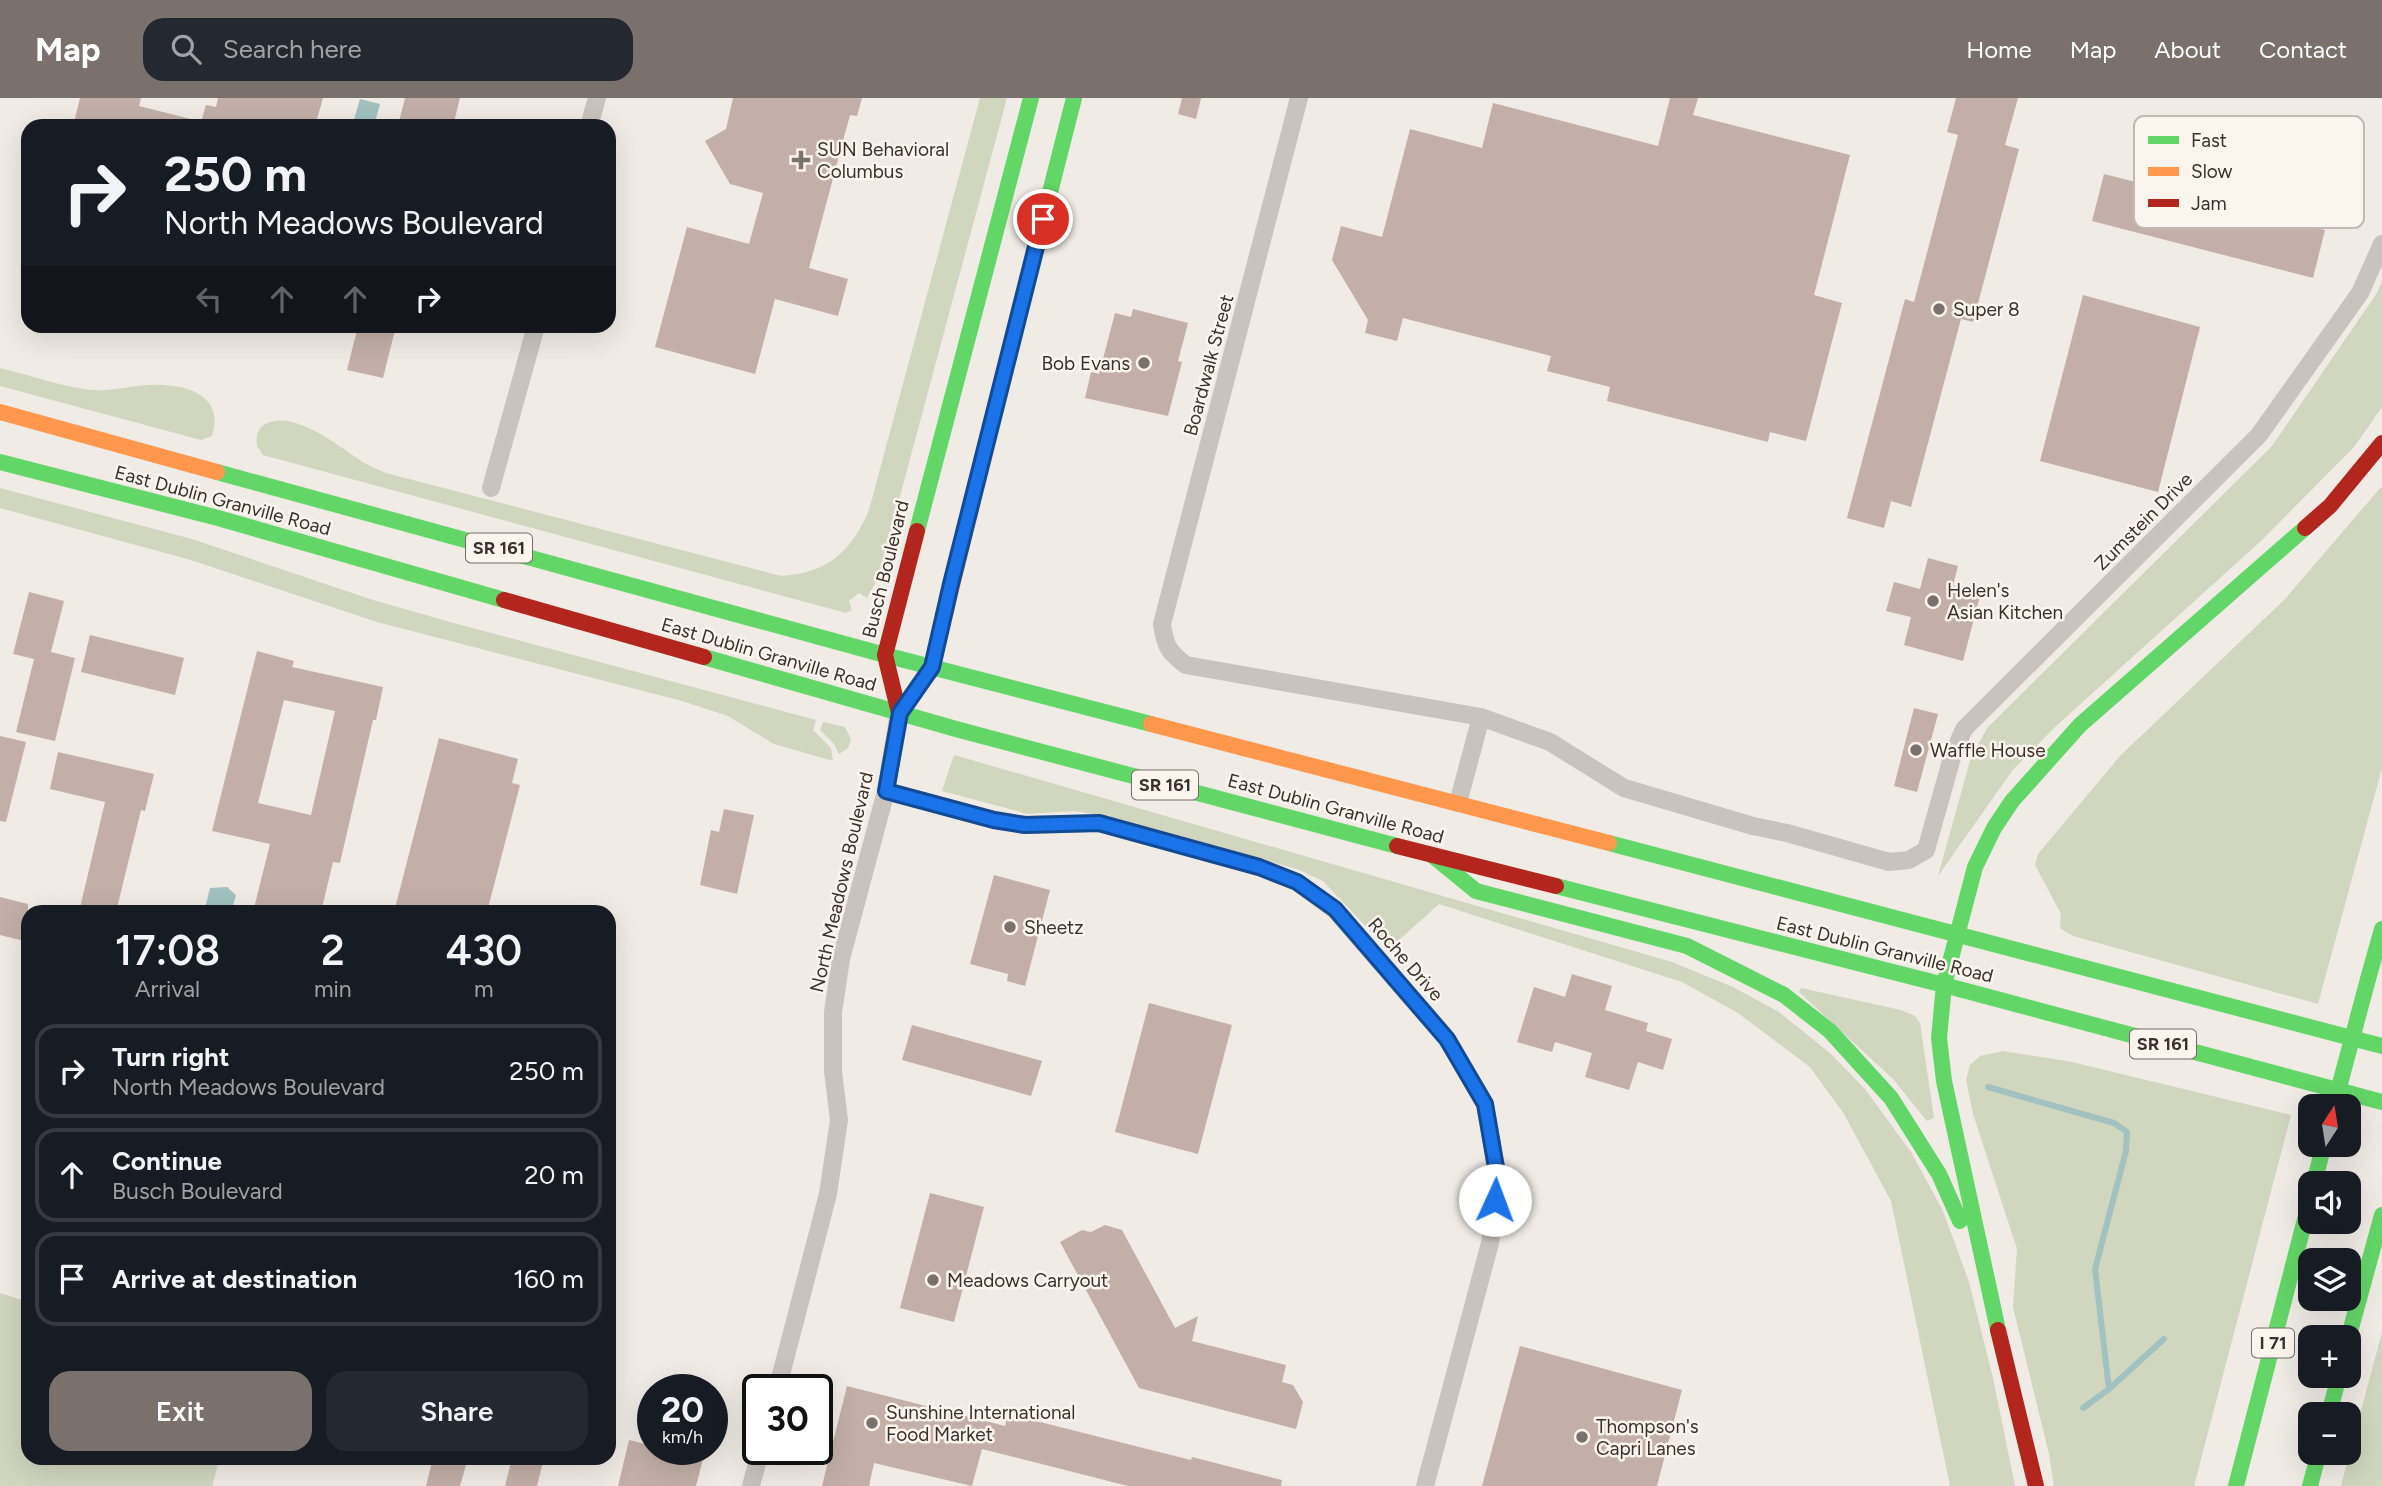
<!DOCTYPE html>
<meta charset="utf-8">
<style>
body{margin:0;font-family:Figtree,sans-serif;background:#242831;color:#f1f3f6;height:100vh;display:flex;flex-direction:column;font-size:26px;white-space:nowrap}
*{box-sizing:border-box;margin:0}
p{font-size:23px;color:#9ea1a6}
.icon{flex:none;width:38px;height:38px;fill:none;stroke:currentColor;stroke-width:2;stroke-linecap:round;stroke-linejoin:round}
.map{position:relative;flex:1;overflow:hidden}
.drawer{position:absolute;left:21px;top:807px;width:595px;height:560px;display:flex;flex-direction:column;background:#171b24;border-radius:21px;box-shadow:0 7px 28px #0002}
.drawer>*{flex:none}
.hud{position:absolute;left:21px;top:21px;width:595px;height:214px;border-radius:21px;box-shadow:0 7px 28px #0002;background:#171b24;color:#f1f3f6;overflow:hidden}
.needle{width:46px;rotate:12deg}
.controls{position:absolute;left:2298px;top:996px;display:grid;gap:14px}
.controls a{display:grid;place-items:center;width:63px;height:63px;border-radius:14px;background:#171b24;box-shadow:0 7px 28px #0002;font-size:35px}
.speed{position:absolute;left:637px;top:1276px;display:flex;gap:14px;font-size:35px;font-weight:700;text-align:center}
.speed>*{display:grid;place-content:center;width:91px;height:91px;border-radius:50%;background:#171b24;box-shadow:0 7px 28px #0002;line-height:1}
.speed small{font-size:18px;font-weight:400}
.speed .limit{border:4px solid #111;border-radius:10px;background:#fff;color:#111}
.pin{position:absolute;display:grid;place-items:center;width:60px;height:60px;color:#fff;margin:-30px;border:4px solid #fff;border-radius:50%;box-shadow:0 2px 7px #0007}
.me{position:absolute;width:77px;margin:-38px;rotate:2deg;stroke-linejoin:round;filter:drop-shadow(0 0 5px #0008)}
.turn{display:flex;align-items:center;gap:24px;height:147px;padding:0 28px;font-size:32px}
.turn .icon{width:91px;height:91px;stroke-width:2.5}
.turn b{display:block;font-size:49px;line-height:60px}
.lanes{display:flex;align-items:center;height:66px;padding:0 28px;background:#0003;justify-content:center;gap:35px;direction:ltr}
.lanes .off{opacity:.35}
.eta{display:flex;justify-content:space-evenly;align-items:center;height:119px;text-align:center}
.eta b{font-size:42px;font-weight:600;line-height:49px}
.cta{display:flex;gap:14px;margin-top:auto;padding:14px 28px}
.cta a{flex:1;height:80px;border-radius:21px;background:#7a716c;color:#fff;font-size:28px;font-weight:600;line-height:80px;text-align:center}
.cta a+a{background:#242831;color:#f1f3f6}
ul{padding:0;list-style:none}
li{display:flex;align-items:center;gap:21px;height:94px;margin:0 14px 10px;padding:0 14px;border:4px solid #363941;border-radius:21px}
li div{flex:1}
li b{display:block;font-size:26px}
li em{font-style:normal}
header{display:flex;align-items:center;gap:42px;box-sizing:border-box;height:98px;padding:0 35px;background:#7a716c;color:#fff}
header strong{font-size:33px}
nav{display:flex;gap:38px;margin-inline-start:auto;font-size:24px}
.search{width:490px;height:63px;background:#242831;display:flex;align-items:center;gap:18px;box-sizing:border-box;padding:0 24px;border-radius:21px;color:#9ea1a6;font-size:26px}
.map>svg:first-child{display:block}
.green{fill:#d1d6bf}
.water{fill:#a1c2c1}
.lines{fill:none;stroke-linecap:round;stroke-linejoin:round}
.stream{stroke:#a1c2c1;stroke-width:6}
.building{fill:#c3afa7;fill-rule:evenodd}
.street{stroke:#c9c3be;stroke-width:18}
.fast{stroke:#63d668;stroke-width:16}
.slow{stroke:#ff974d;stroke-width:16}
.jam{stroke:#b3261e;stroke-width:16}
.fast-bridge{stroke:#63d668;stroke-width:16}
.route-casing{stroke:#114b97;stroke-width:18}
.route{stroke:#1a73e8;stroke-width:12}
.poi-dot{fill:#7a716c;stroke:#fbf5ee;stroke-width:2.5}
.labels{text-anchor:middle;stroke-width:5;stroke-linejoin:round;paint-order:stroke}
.shield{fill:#fbf5ee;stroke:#756b66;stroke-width:2}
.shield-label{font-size:18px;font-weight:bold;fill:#3b302b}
.poi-label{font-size:19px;fill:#3b302b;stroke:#fbf5ee;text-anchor:start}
.street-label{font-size:19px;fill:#3b302b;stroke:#fbf5ee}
.key{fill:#fbf5ee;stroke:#c1bab4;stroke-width:2}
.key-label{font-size:19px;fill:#3b302b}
</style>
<header>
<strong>Map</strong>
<div class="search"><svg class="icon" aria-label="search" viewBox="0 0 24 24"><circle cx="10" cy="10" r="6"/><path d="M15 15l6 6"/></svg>Search here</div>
<nav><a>Home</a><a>Map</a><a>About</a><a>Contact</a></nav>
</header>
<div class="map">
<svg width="2382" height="1388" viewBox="0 0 2382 1388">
<rect width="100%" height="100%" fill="#f0ebe5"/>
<path class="green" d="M980 0H1007L878 480 867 500 859 495 849 503 852 512 846 515 263 357 257 348C256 338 257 330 267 325 297 312 342 351 366 366 372 369 379 372 386 375L781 478C828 475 851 454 869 412Z
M2382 183V309L2354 349 2262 442 2055 629 2012 673 1938 778 1971 659 1988 629 2272 348 2377 195Z
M0 270C26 276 69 291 94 292 112 293 130 288 148 287 182 285 226 295 212 338L201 342 0 288Z
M2382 388V670L2318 906 2073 838 2060 830 2061 816 2035 767 2038 756 2120 658 2285 501Z
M0 390 192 441 373 502 450 524 816 622 813 632 831 650 833 663 774 646 728 618 682 603 377 524 191 462 0 410Z
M823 624 845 629 851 641 848 650 839 656 834 646 820 632Z
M954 657 1672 864 1733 889 1779 914 1830 955 1865 991 1911 1054 1943 1113 1969 1184 1993 1280 2015 1388H1950L1891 1103 1844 1016 1810 969 1738 915 1682 884 1439 806 1388 852 1323 783 1297 771 1099 717 1075 713 1028 716 942 693Z
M1801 890 1901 912 1915 918 1920 925 1934 1020 1927 1023 1893 981 1799 894Z
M2003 953 2072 964 2291 1017 2194 1388H2054L2049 1356 2013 1209 2017 1151 1973 1016 1966 982 1970 967 1980 958Z
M0 1195 28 1204V1360H220L212 1388H0Z
M2382 1234V1388H2341Z"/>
<path class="water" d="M360 1 380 6 374 28H352Z
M227 789 236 797 231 814H204L210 790Z"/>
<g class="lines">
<path class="stream" d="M1988 989 2114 1025 2127 1034 2126 1053 2095 1171 2109 1291
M2083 1310 2109 1291 2164 1241"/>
</g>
<path class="building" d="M80 0H141L139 8 195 22 194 28H73Z
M218 0H323L315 28H200L206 7 216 9Z
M405 0H460L453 28H398Z
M733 0H862L857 18 850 17 809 170 848 181 838 218 775 201 755 276 655 249 687 129 749 146 763 95 730 86 705 43 726 31Z
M1182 0H1201L1196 21 1178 16Z
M1670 0H1698L1693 17 1850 57 1814 197 1842 205 1806 343 1770 334 1768 344 1607 303 1610 289 1547 273 1551 258 1403 220 1397 243 1365 235 1368 222 1332 162 1341 128 1382 139 1410 31 1482 50 1493 5 1658 48Z
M1956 0H2018L2005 47 2019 51 1973 224 1961 221 1911 409 1891 403 1884 430 1847 420 1905 201 1914 204 1958 37 1947 34Z
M2104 76 2325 132 2313 180 2092 123Z
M2083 197 2200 229 2158 394 2040 363Z
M1133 211 1188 225 1178 263 1182 264 1168 318 1085 300 1091 274 1099 276 1115 215 1131 219Z
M358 228H396L383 280 347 272Z
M1928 460 1958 468 1953 487 1981 494 1963 563 1904 547 1911 519 1886 513 1894 484 1920 491Z
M29 494 64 503 51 554 75 560 55 643 16 634 34 561 13 556Z
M90 537 184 560 175 597 81 574Z
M257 553 294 563 292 569 383 589 376 622H373L340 765 333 764 321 814H253L270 746 212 733ZM284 602 335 613 311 717 258 705Z
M1914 610 1938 616 1917 694 1894 688Z
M0 638 26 644 6 724 0 723Z
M439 640 518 661 512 685 520 687 487 814H394Z
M58 654 154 676 145 713 141 712 116 814H79L105 704 50 691Z
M724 711 754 717 737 796 700 787 711 732 719 734Z
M994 777 1050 792 1025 888 1007 883 1008 876 970 866Z
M0 799 28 806V844L0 837Z
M1572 876 1612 888 1605 912 1648 925 1646 933 1672 941 1663 972 1638 964 1629 992 1585 979 1592 955 1555 944 1552 954 1517 944 1534 889 1565 899Z
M1149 905 1232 927 1198 1056 1115 1034Z
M912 927 1042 963 1031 998 902 962Z
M930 1095 984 1109 954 1224 900 1210Z
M1105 1127 1122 1132 1175 1230 1198 1218 1192 1243 1286 1267 1282 1284 1293 1287 1303 1304 1296 1331 1139 1290 1060 1144 1082 1132 1091 1134Z
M1520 1248 1682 1292 1657 1388H1482Z
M847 1288 1005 1328 1008 1316 1191 1362 1192 1359 1282 1382 1281 1388H1128L982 1351 972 1388 874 1365 869 1388H822Z
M629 1342 653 1348V1351H664L703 1361 696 1388H618Z
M433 1360H468L460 1388H426Z
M512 1360H544L537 1388H505Z"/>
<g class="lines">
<path class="street" d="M1299 0 1162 526C1165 547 1168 554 1186 567L1481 619 1550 644 1624 690 1753 728 1787 735 1889 764 1909 762 1926 752 1953 656 1964 631 2259 337 2360 195 2382 146
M589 28 597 0
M491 390 536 228
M886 693 994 722 1025 727 1099 725 1259 769 1297 784 1335 812 1447 941 1485 1006 1498 1081 1490 1145 1425 1388
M1458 705 1481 619
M777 1292 828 1096 839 1022 833 973V914L841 861 886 693 899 615
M751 1388 761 1351"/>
<path class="fast" d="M1004 275 1074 0
M0 364 218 420 504 502
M217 374 885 557 1151 626
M917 433 1031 0
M704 559 956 631 1397 748
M1609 745 2382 948
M1432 757 1476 793 1687 848 1784 897 1830 933 1891 1000 1939 1076 1960 1123
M1556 788 1944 887 2382 1004
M2368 881 2382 831
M2314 1085 2324 1046
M1998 1232 1944 983 1939 940 1944 887 1975 769 1994 730 2012 703 2080 627 2305 430
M2348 1241 2382 1117
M2329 1316 2339 1278
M2236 1388 2310 1102
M2310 1388 2319 1354"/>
<path class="slow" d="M0 314 217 374
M899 615 932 569 1004 275
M1151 626 1609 745"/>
<path class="jam" d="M2305 430 2330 408 2382 345
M504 502 704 559
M899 615 885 557 917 433
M1397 748 1556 788
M1998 1232 2036 1388"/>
<path class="fast-bridge" d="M2334 1008 2368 881"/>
</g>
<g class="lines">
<g class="route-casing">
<path id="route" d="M1043 121 951 486 932 569 900 615 886 693 994 722 1025 727 1099 725 1259 769 1297 784 1335 811 1447 941 1485 1006 1498 1081 1495 1102"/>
</g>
<use href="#route" class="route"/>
</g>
<g class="poi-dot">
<path d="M797.5 51.5h7v7h7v7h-7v7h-7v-7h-7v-7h7z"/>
<circle cx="1939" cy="211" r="7"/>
<circle cx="1144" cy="265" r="7"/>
<circle cx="1933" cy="503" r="7"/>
<circle cx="1916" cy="652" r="7"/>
<circle cx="1010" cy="829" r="7"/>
<circle cx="933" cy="1182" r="7"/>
<circle cx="872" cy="1325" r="7"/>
<circle cx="1582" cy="1339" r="7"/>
</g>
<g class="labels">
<g class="shield">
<rect x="466" y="435.5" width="66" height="29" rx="5"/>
<rect x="1132" y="672.5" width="66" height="29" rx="5"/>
<rect x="2130" y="931.5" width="66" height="29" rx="5"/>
<rect x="2252" y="1230.5" width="42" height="29" rx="5"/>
</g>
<g class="shield-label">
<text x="499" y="456">SR 161</text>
<text x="1165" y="693">SR 161</text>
<text x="2163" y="952">SR 161</text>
<text x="2273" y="1251">I 71</text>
</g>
<g class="poi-label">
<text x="817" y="58">SUN Behavioral<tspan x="817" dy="22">Columbus</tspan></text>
<text x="1953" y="218">Super 8</text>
<text x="1130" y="272" text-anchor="end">Bob Evans</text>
<text x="1947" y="499">Helen's<tspan x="1947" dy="22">Asian Kitchen</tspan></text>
<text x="1930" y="659">Waffle House</text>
<text x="1024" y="836">Sheetz</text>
<text x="947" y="1189">Meadows Carryout</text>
<text x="886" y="1321">Sunshine International<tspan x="886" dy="22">Food Market</tspan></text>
<text x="1596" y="1335">Thompson's<tspan x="1596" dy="22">Capri Lanes</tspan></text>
</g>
<g class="street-label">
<text transform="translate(1208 267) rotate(-75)" y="7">Boardwalk Street</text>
<text transform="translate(223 402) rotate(15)" y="7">East Dublin Granville Road</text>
<text transform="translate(2143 423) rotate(-45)" y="7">Zumstein Drive</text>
<text transform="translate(885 471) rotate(-76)" y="7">Busch Boulevard</text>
<text transform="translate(769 556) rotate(16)" y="7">East Dublin Granville Road</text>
<text transform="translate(1336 710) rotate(15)" y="7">East Dublin Granville Road</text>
<text transform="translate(841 784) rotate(-77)" y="7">North Meadows Boulevard</text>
<text transform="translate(1885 851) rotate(14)" y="7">East Dublin Granville Road</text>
<text transform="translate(1406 861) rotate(49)" y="7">Roche Drive</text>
</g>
</g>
<rect x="2134" y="18" width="230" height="112" rx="10" class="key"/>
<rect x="2148" y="38" width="31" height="8" fill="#63d668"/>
<rect x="2148" y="69" width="31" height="9" fill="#ff974d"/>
<rect x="2148" y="101" width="31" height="8" fill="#b3261e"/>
<g class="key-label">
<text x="2191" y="49">Fast</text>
<text x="2191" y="80">Slow</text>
<text x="2191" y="112">Jam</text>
</g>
</svg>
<div class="controls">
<a><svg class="needle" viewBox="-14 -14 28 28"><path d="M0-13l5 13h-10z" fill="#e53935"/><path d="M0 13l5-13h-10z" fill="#9ea1a6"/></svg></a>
<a><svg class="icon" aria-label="sound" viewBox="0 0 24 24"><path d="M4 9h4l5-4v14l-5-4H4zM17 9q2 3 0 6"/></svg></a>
<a><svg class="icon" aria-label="layers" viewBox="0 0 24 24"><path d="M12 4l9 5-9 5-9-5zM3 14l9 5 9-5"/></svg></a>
<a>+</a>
<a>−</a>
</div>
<div class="speed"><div>20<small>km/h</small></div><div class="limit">30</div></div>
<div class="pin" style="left:1043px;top:121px;background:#d93025"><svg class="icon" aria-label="arrive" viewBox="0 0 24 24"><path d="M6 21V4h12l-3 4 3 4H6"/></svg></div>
<svg class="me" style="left:1495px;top:1102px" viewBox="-20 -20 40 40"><circle r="19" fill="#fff"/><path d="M0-13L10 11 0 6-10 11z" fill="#1a73e8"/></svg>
<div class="hud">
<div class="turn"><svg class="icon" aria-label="right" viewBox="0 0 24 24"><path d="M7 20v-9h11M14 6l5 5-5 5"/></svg><div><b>250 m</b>North Meadows Boulevard</div></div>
<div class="lanes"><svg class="icon off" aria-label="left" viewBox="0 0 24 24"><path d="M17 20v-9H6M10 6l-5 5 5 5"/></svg><svg class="icon off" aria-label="ahead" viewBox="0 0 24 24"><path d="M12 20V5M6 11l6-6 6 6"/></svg><svg class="icon off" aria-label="ahead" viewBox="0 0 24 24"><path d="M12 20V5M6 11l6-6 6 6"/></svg><svg class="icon" aria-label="right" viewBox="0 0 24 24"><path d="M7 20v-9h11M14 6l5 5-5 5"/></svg></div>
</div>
<section class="drawer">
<div class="eta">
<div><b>17:08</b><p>Arrival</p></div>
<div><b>2</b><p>min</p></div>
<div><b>430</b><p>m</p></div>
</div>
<ul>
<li><svg class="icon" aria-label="right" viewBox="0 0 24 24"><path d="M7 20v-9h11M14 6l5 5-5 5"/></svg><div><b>Turn right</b><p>North Meadows Boulevard</p></div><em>250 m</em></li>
<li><svg class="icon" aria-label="ahead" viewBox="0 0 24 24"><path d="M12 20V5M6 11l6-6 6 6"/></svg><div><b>Continue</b><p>Busch Boulevard</p></div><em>20 m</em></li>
<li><svg class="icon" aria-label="arrive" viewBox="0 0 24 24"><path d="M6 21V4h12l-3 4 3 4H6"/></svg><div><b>Arrive at destination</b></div><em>160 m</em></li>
</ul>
<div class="cta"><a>Exit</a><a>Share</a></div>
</section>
</div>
